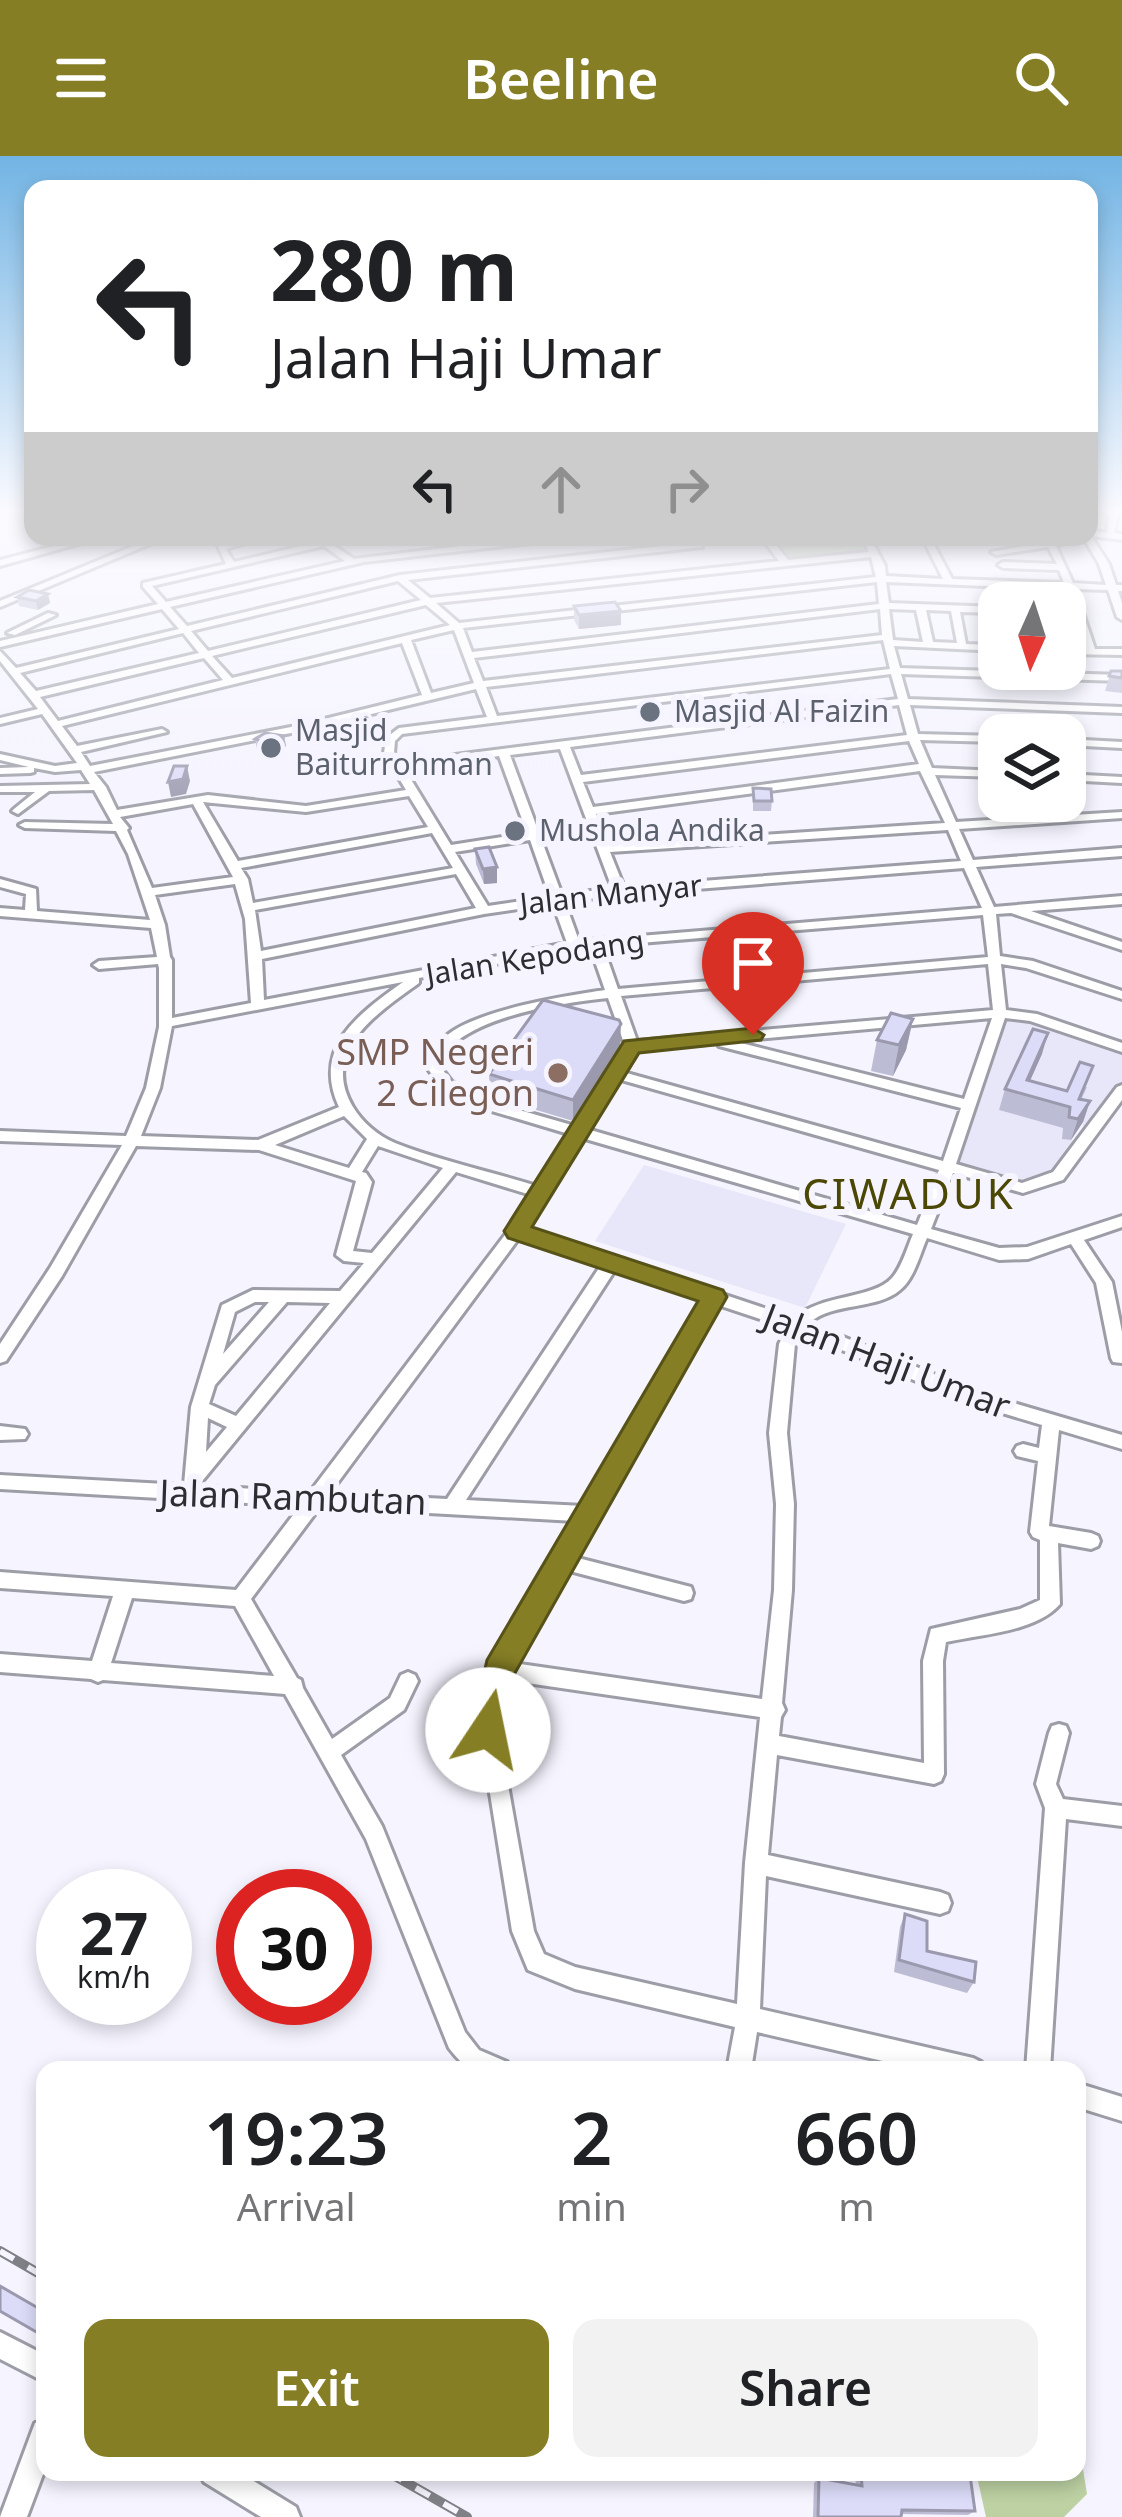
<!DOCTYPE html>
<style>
body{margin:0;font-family:"Noto Sans",sans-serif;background:#f2f2f2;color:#202124;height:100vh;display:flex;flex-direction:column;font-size:45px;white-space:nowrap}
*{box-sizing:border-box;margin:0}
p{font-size:39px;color:#757577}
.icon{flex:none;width:66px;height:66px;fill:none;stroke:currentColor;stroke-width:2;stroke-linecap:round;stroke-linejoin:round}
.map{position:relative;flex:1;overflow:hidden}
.details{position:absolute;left:36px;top:1905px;width:1050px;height:420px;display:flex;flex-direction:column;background:#fff;border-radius:24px;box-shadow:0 6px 18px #0003}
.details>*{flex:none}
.guide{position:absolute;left:24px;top:24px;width:1074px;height:366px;border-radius:24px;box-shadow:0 6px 18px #0003;background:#fff;color:#202124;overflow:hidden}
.needle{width:78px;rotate:183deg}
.controls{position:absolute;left:978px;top:426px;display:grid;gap:24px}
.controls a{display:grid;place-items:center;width:108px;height:108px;border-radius:24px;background:#fff;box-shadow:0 6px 18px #0003;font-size:60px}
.speed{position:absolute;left:36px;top:1713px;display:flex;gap:24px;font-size:60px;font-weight:700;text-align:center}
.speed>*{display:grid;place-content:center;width:156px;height:156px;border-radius:50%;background:#fff;box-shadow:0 6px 18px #0003;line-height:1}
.speed small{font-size:30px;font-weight:400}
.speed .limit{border:18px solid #d22;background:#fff;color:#111}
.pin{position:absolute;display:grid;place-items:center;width:102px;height:102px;color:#fff;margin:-123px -51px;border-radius:50% 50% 50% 0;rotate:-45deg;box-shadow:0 0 12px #0007}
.pin .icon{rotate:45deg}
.me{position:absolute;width:132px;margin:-66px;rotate:11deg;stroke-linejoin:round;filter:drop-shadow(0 0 9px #0008)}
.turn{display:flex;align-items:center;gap:42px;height:252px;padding:0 48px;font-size:54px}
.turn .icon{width:156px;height:156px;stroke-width:2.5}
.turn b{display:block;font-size:84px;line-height:102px}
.lanes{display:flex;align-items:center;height:114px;padding:0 48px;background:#0003;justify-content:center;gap:60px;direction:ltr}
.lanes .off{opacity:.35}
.eta{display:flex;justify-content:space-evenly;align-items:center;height:204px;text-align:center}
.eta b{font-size:72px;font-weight:600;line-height:84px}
.action{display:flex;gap:24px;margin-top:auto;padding:24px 48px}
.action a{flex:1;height:138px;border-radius:24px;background:#857e25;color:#fff;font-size:48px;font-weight:600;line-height:138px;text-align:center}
.action a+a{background:#f2f2f2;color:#202124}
header{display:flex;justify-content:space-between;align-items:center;height:156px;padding:0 48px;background:#857e25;color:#fff;font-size:54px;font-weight:600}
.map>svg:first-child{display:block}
.built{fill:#e8e7f9;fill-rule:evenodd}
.green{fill:#bdd1a3}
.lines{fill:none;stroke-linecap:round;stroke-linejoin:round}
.minor-casing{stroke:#9d9da7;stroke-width:6}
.minor{fill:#fff;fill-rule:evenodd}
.rail-casing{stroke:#808087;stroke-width:10}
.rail{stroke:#f5f4ff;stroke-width:6;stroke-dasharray:16;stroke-linecap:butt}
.wall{fill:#bdbcd5}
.shaded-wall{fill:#9a99ae}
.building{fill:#dcdbf8;stroke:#9a99ae;stroke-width:3}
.route{fill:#857e25;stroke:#565218;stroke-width:3}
.worship-dot{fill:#6b7280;stroke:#f5f4ff;stroke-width:4.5}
.education-dot{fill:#8d6e63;stroke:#f5f4ff;stroke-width:4.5}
.labels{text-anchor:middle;stroke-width:12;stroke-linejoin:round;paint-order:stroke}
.far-worship-label{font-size:30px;fill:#5b616d;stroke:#f5f4ff;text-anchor:start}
.far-street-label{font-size:30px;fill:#2e2e32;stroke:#f5f4ff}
.education-label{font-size:36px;fill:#785e54;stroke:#f5f4ff;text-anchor:end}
.street-label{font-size:36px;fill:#2e2e32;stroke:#f5f4ff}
.quarter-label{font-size:42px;letter-spacing:3px;fill:#4b4705;stroke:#f5f4ff}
</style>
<header><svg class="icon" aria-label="menu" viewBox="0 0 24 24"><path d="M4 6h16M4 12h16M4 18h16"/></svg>Beeline<svg class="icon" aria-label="search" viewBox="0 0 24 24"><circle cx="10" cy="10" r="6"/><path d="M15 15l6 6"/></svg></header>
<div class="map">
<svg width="1122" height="2361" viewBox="0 0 1122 2361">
<rect width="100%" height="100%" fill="#f5f4ff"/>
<path class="built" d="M1007 861 1042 866 1122 897V927L1077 994 1061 1013 1025 1030 950 1012ZM1027 895 1042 899 1021 945 1061 956 1073 927 1086 931 1072 965 1083 967 1081 985 1063 983V972L1000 954Z
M644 1009 846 1068 805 1152 595 1085Z"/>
<path class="green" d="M770 381H861L871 396 788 405Z
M1077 2276 1087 2338 1064 2361H986L976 2316H1077Z"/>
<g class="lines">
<g class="minor-casing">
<path id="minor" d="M1100 352 1118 357 1114 377 1122 378V384L1091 380 1109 408 1116 429H1122V435H1118L1122 447V464L1117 461 1108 434 1075 433 1095 493H1122V499L1065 498V492H1085L1070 447 1010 444 1005 441 1010 438 1068 441 1066 433 886 426 889 447 999 451V457L960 456 966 488 999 489V495L894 490 900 512 1122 519V525L901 518 908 543 1122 551V557L910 549 918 578 999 580V586L920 584 932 612 999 615V621L935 619 956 666 1122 656V662L959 673 973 704 1122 692V700L976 711 994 751 1122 740V748L1031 755 1122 786V794L1011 757 996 758 1000 800 1033 805 1122 835V843L1026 812 1001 808 1006 854 1037 858 1122 887V896L1030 865 1005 862 956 1008 1022 1027 1053 1016 1117 931 1122 929V944L1063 1024 1023 1037 953 1017 931 1073 999 1092 1027 1091 1122 1060V1071L1084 1084 1112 1126 1122 1176V1207L1113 1206 1111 1202 1096 1127 1071 1088 1028 1103 999 1104 927 1082C920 1098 914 1123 900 1134 877 1154 833 1146 809 1167L980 1237 1122 1279V1293L1059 1274 1049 1370 1091 1377 1098 1380 1100 1385 1098 1390 1091 1393 1058 1387 1060 1448C1036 1476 981 1478 946 1486L943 1505 944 1618 941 1625 934 1628 777 1599 768 1699 940 1736 948 1739 951 1747 948 1755 940 1758 766 1720 760 1853 973 1902 981 1906 985 1914H922L757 1876 751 1914H727L735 1871 575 1833 528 1814 512 1775 477 1556 492 1508 575 1365 320 1351 251 1443 297 1522 301 1524 303 1532 332 1583 390 1542 401 1519 408 1516 415 1519 418 1525 404 1554 341 1599 382 1670 465 1876 479 1894 507 1906 511 1914C477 1914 471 1921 449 1892L366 1683 285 1538 103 1524 98 1526 91 1523 0 1516V1498L92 1505 113 1440 0 1432V1416L236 1434 300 1350 0 1333V1319L184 1329 191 1251 222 1149 253 1134 340 1135 364 1107 344 1105 336 1099 356 1025 259 994 136 990 62 1120 6 1205 0 1207V1188L50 1112 122 989 0 985V975L126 980 146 932 159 871V812L158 808 99 813 93 809 99 805 157 801 151 772 0 760V752L25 754 26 738 0 731V723L36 733 37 755 150 764 128 698 116 675 25 672 19 669 25 666 113 668 94 634 49 635 18 658 12 655 14 653 35 636H0V630L90 628 81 614 55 616 34 612V616L30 617 0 618V612L29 611 0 604V598L55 610 77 607 42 558 0 568V562L38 553 0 505V495L16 512 179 473 162 453 0 491V485L158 448 143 431V427L226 408 218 390 251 381H265L226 393 234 406 326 384 354 403 534 381H562L558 384 364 406 170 451 187 470 400 419 699 386 702 387V391L408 424 430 442 779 405 761 381H770L788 404 869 396 862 381H870L885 410 886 420 943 423 922 381H930L952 423 1064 427 1059 414 1003 412 998 409 1003 406 1057 408 1048 391 996 399 991 396 1059 384 1063 387 1056 390 1073 427 1106 429 1099 408 1083 381H1089V374L1107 377 1109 358 1100 356ZM324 390 345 405 166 446 152 430ZM871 401 876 421 459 467 436 447ZM398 425 421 444 208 495 191 475ZM877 426 879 448 472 496 463 472ZM426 449 450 469 232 522 212 500ZM880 453 882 479 483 525 474 502ZM889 453 916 454 923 486 893 484ZM926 454 951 455 957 487 933 486ZM454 474 474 527 431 537 411 484ZM183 477 199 497 36 535 20 517ZM883 484 890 513 497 560 486 531ZM402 487 422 539 296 570 90 610 81 596 167 576 162 573 77 590 62 570ZM204 502 223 524 58 565 40 541ZM891 518 898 543 400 606 394 597 395 585 402 578ZM476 533 487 561 399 572 386 582 384 597 406 634 306 650 208 639 117 654 106 631 94 616 296 576ZM899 549 907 579 581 619 570 591ZM909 585 919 608 593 651 583 626ZM560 593 612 732 562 739 510 599ZM499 600 527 677 451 689 404 612ZM920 615 945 667 608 689 596 658ZM409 640 428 671 238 705 203 646 306 656ZM193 648 233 721 152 732 127 674 129 672 120 661ZM948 674 961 705 624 731 610 696ZM432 677 453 712 253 747 248 723 241 712ZM530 684 550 741 488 750 455 696ZM964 712 982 752 579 785 565 746 619 739ZM456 718 476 752 261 795 255 754ZM235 728 245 763 251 847 172 862V804L170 801 165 769 155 739ZM553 748 567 787 264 844 262 803 484 758ZM983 759 988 801 618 833 603 790ZM590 791 605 834C565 840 467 855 441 885 435 892 430 901 425 909L442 932 485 953 569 978 537 1030C492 1016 437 1004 395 987 378 980 362 966 353 951 319 894 379 856 419 827V822ZM988 808 993 854 637 885 621 840ZM403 826C360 857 311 891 339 951L258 984 141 980 160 932 172 870ZM608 842 625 890 575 970 495 947 452 926 439 909C444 901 449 891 457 885 494 857 562 847 608 842ZM992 862 964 943 733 885ZM717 887 719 890 961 952 943 1005 623 916 636 894ZM618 923 939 1014 917 1069 587 973ZM344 960 367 983 349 1012 275 989ZM582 982 913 1078C907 1092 902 1111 892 1122 873 1143 822 1138 794 1162L525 1072 545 1042 548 1041 549 1034ZM378 990 443 1012 372 1097 353 1095 372 1026 366 1017 362 1016ZM456 1016 531 1039 511 1071 310 1336 201 1330 203 1324ZM519 1082 601 1109 447 1343 330 1337ZM615 1114 704 1144 584 1350 466 1344ZM255 1146H269L223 1198 235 1156ZM287 1146 330 1147 236 1260 209 1248 215 1229ZM718 1149 787 1172 779 1188 769 1277 776 1348 774 1434 762 1543 513 1507 566 1414 684 1445 691 1443 693 1437 691 1431 574 1401ZM801 1177 969 1247 1042 1269 1039 1292 1023 1288 1017 1290 1014 1295 1017 1300 1038 1305 1030 1376 1033 1381 1040 1384V1444L1020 1453 931 1473 923 1505 924 1607 779 1580 781 1561 785 1554 782 1547 792 1434 794 1348 787 1277 795 1188ZM208 1262 227 1271 206 1296ZM132 1442 235 1450 274 1520 111 1507ZM506 1524 760 1561 745 1707 737 1848 575 1811 544 1798 534 1775 498 1573 497 1556Z
M89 381H103L0 410V404Z
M155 381H167L0 451V445Z
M48 457 56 459 15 479 7 477Z
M1065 583 1122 586V592L1065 589Z
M1065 618 1122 621V627L1065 624Z
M0 1270 25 1273 28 1278 25 1283 0 1284Z
M1059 1568 1066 1570 1069 1577 1056 1628 1063 1643 1122 1650V1670L1066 1663 1050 1914H1026L1045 1652 1036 1628 1049 1577 1052 1570Z
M1077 1927 1122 1941V1965L1077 1951Z
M0 2176 45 2199V2226L0 2203Z
M45 2264V2313L27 2361H0L35 2267Z
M200 2316H239L296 2351 300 2361H261L204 2326Z"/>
</g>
<use href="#minor" class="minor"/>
<g class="rail-casing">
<path id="rail" d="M0 2095 45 2121
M388 2316 467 2361"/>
</g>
<use href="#rail" class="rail"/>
</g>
<path class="wall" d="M48 438 50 447 38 454 19 450 17 441Z
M574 450 621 455V469L579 473 574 464Z
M1111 515H1122V537L1105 535Z
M284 580 286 590 274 598 257 593 255 583Z
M753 632 772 645 771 655H753Z
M475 693 497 711V727L484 728 476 708Z
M913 863 906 894 893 920 871 915 877 884Z
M620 889 573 965 490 940 489 918Z
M1042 898 1030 925 1067 935 1087 931 1081 944 1090 945 1083 966 1071 984 1062 983 1063 972 999 954 1005 933Z
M905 1758 927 1795 974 1826 967 1837 894 1816 900 1771Z
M861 2318 975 2355 968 2359 901 2358V2361H813L814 2327 819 2322 856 2328 855 2323Z"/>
<path class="shaded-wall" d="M48 438 50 447 38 454 36 445Z
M621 455V469L579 473V459Z
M284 580 286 590 274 598 272 589Z
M187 610 190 625 186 638 171 641 168 626Z
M497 711V727L484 728 483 713Z
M913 863 906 894 893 920 899 889Z
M621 868 620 889 573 965V944Z
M1048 877 1042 898 1024 938 1027 924Z
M1090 945 1083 966 1071 984 1078 963Z"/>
<path class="building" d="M29 434 48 438 36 445 17 441Z
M615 446 621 455 579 459 574 450Z
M1111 515H1122V522L1109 520Z
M265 577 284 580 272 589 255 583Z
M174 610H187L183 623 168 626Z
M753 632 771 633 772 645H754Z
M489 691 497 711 483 713 475 693Z
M543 844 619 864 621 868 573 944 489 918Z
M891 857 913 863 899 889 877 884Z
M1033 873 1048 877 1027 924 1067 935 1080 906 1093 910 1079 943 1090 945 1078 963 1069 961 1070 951 1005 933Z
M905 1758 927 1765V1795L976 1806 974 1826 899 1804Z
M0 2130 45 2156V2181L0 2155Z
M861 2318 970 2319 975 2355 902 2354 901 2361H818L819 2322 862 2330Z"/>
<linearGradient id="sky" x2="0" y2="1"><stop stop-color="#72b4e4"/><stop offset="0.52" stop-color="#fafaff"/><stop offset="1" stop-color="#fafaff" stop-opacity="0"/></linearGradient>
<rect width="1122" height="682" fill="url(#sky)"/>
<path class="route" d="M753 872 764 879 761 884 639 897 532 1071 723 1134 727 1141 515 1517 500 1584 488 1589 476 1584 471 1574 487 1504 698 1145 508 1082 504 1075 624 885Z"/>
<g class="worship-dot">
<circle cx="650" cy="556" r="12"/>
<circle cx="271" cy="592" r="12"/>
<circle cx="515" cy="675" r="12"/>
</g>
<circle class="education-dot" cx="558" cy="917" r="12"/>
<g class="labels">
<g class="far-worship-label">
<text x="674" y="566">Masjid Al Faizin</text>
<text x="295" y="585">Masjid<tspan x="295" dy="34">Baiturrohman</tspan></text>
<text x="539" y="685">Mushola Andika</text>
</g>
<g class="far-street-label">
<text transform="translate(611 739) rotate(-6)" y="10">Jalan Manyar</text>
<text transform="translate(535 802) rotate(-9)" y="10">Jalan Kepodang</text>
</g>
<g class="education-label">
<text x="534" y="909">SMP Negeri<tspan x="534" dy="41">2 Cilegon</tspan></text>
</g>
<g class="street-label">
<text transform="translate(887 1205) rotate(21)" y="13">Jalan Haji Umar</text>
<text transform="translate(293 1341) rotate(2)" y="13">Jalan Rambutan</text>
</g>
<g class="quarter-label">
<text x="909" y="1053">CIWADUK</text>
</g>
</g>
</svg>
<div class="controls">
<a><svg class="needle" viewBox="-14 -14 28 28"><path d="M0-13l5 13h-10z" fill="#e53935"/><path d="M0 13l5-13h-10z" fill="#757577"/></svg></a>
<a><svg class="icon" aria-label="layers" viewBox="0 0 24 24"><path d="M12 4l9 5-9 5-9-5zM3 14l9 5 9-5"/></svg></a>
</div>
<div class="speed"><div>27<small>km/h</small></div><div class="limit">30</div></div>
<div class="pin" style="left:753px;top:879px;background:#d93025"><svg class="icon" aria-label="arrive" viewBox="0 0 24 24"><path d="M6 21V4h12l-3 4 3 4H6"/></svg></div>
<svg class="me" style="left:488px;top:1574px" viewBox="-20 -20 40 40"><circle r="19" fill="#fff"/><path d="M0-13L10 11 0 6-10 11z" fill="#857e25"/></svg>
<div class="guide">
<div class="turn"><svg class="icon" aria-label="left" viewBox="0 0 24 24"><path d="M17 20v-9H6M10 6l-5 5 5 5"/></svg><div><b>280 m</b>Jalan Haji Umar</div></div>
<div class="lanes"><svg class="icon" aria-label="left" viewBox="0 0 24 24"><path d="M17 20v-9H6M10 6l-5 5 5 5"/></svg><svg class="icon off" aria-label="ahead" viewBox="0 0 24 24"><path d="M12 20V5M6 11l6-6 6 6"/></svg><svg class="icon off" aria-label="right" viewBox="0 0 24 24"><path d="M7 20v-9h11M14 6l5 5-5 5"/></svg></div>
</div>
<section class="details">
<div class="eta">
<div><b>19:23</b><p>Arrival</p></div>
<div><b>2</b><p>min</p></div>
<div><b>660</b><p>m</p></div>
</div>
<div class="action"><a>Exit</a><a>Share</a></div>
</section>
</div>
